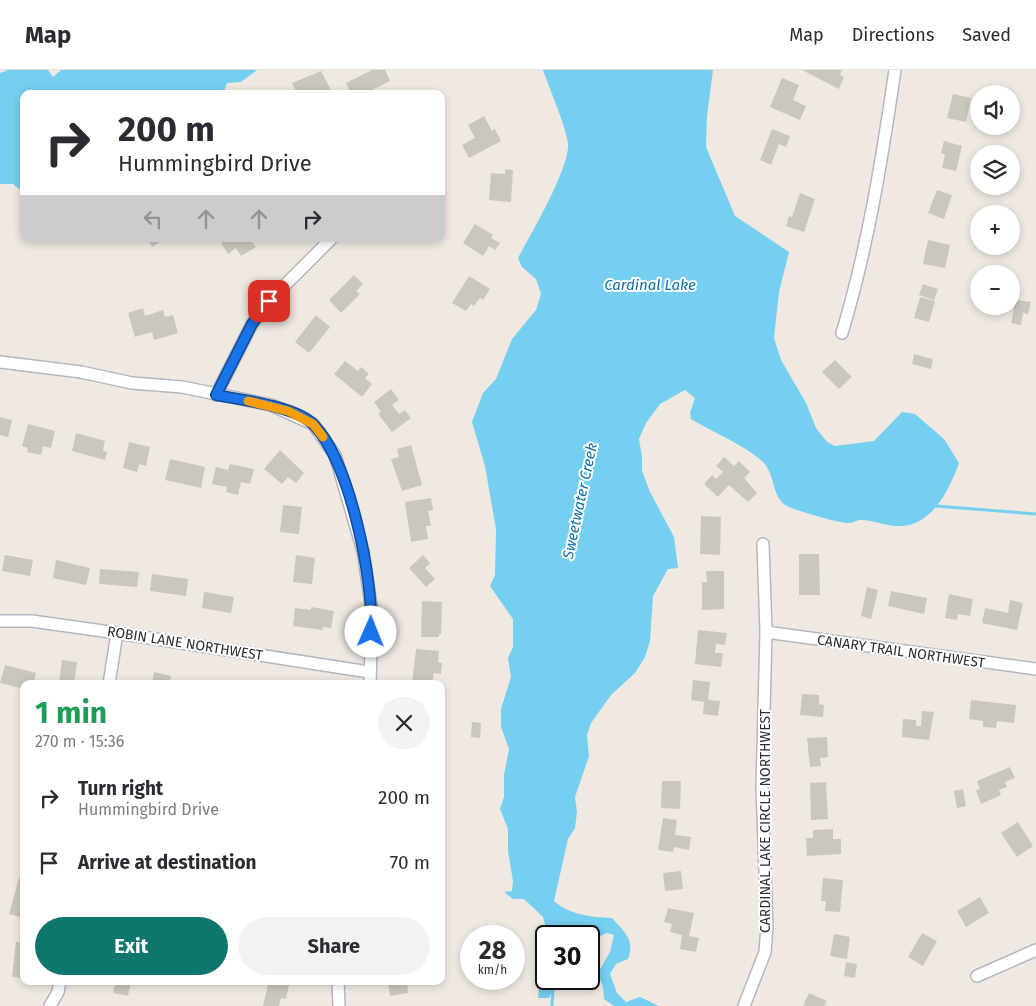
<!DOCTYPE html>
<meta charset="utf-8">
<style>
body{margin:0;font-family:"Fira Sans",sans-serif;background:#f2f2f3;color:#2b2b33;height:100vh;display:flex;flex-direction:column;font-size:19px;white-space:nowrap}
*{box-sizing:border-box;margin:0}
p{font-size:16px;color:#7c7c81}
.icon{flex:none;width:28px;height:28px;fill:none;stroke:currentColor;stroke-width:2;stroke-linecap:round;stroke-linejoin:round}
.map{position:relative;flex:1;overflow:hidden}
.details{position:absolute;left:20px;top:610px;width:425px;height:305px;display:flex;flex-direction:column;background:#fff;border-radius:10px;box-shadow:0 2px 8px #0003}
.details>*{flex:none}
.hud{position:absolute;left:20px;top:20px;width:425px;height:152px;border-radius:10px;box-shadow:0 2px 8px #0003;background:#fff;color:#2b2b33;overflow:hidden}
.fabs{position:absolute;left:970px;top:15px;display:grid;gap:10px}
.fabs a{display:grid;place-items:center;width:50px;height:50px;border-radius:50%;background:#fff;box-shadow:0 2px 8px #0003;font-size:25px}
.speed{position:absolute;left:460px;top:855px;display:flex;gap:10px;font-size:25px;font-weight:700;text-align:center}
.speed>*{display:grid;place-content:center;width:65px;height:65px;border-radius:50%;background:#fff;box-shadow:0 2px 8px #0003;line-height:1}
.speed small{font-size:12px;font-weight:400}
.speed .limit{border:2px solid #111;border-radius:8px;background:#fff;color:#111}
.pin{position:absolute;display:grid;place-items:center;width:42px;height:42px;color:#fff;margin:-21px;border-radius:10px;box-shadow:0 2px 8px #0006}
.me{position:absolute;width:55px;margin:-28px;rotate:1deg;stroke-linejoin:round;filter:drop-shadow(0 0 4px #0008)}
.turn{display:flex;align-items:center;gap:18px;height:105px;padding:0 15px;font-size:22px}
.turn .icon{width:65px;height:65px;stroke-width:2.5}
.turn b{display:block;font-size:35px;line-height:42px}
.lanes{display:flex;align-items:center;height:48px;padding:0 15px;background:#0003;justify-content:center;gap:25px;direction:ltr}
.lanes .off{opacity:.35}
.round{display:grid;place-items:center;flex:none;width:52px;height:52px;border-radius:26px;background:#f2f2f3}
.head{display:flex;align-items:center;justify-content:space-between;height:85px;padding:0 15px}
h1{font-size:30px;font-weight:700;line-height:38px;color:#1e9e55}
.cta{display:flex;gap:10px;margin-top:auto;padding:10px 15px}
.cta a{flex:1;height:58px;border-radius:30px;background:#0f766e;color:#fff;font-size:20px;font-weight:700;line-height:58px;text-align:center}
.cta a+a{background:#f2f2f3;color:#2b2b33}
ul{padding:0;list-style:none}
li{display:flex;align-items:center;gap:15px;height:65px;padding:0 15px}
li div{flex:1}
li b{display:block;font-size:19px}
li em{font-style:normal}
header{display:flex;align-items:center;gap:30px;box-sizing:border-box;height:70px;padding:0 25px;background:#fff;border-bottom:1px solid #e1e1e2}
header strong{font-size:24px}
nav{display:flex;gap:28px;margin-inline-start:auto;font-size:18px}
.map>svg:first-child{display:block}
.water{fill:#75cff0}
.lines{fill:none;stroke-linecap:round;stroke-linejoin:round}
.stream{stroke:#75cff0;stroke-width:3}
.building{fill:#cbc7bf}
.minor-casing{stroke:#b4b7c1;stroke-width:14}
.minor{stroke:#fff;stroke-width:11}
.route-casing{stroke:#114b97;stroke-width:12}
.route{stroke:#1a73e8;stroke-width:9}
.slow{stroke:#f59e0b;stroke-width:9}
.labels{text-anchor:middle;stroke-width:4;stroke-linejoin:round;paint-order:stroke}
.street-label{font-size:14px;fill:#2e2e2e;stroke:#fff}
.water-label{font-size:15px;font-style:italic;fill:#0d6fa3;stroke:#fff}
</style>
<header>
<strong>Map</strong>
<nav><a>Map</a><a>Directions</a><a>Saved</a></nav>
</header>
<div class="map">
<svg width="1036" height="936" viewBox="0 0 1036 936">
<rect width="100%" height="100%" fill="#efe9e1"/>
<path class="water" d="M8 0H48L53 7 61 0H257L241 12 227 13 224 22 228 24H24V123L13 114H0V3Z
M543 0H713L707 46 706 77 735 146 789 182 779 222 774 268 781 290 806 333 816 358 827 372 835 376 874 371 902 342 915 344 944 369 959 393C950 418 933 455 901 456 889 457 876 451 863 450 858 449 854 453 849 453 842 454 794 440 787 436 771 427 776 404 762 391 741 373 714 363 691 349L690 343 695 328 685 320 660 334 646 353 639 369 642 387V401L650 422 674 467 678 498 668 499 653 526 650 571 645 587 635 603 611 625 591 653 587 665 589 686 575 727 577 742 575 758 568 769 554 831C570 845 591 847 612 848 625 863 635 869 628 889L616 894 610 904 617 923 626 932 640 927 659 936H614L604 929 603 917 598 903 610 882 614 865 607 863 592 870 589 866 558 855 555 863 557 866H548L543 847 524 829H513L504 822 512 821 513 811 508 781V759L500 739 504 727V705L509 679 501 657V639L511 607 508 588 513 577V549L490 516 495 505 496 459 485 396 472 352 483 323 496 309 512 269 536 240 541 224 536 209 522 197 518 188C530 166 571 96 568 73 565 54 550 20 543 0Z
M546 881V909H559L549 928H538L542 892Z"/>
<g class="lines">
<path class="stream" d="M936 436 1036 444
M552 936 553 919"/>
</g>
<path class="building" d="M372 0H385L390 11 364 24H351L346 13Z
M802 0H842L840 5 844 7 839 19Z
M321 1 333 24H297L292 13Z
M782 8 799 15 793 30 806 36 800 50 770 37Z
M953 24 971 28 966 52 947 48Z
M484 46 492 61 495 59 501 71 469 88 462 75 475 68 468 55Z
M772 59 790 66 786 77 779 74 771 95 760 90Z
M944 71 962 76 956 101 942 98 945 84 941 83Z
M505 99 513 100 511 132 489 130 491 103 505 104Z
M937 120 952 125 944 149 928 143Z
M800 123 815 129 804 162 786 156 789 146 792 147Z
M475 154 493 165 491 168 500 173 495 180 489 176 483 186 463 173Z
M147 169H165L152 177Z
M227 169H250L256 177 241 186 236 178 228 184 221 173Z
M928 170 950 175 945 198 923 194Z
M354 205 363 214 356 221 360 224 341 243 329 230Z
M469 206 490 219 483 230 480 228 474 236 471 234 466 241 452 233Z
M923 214 938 219 934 230 919 225Z
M920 227 935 231 929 252 914 248Z
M1016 230 1031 232 1028 244 1023 243 1021 255 1011 253Z
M143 238 145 246 163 240 165 247 173 245 178 263 154 270 152 262 135 267 128 243Z
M316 245 330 257 309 283 295 272Z
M914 284 933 289 931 299 912 294Z
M835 290 852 307 839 319 822 302Z
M345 291 358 301 361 297 369 304 365 308 372 314 362 327 334 304Z
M391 319 399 330 392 335 399 344 405 340 411 348 392 362 378 344 381 342 374 332Z
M0 347 12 350 8 367 0 365Z
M28 354 55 361 51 378 43 376 41 385 27 382 28 378 22 376Z
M76 363 105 371 103 381 107 382 105 390 72 381Z
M129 372 150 377 146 396 139 394 137 402 123 398Z
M411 375 422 415 402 421 391 389 399 387 397 379Z
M280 380 304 403 296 413 288 407 282 414 264 399Z
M724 387 734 396 739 391 750 402 744 408 757 423 748 432 729 415 718 427 704 414 712 405 716 409 723 402 716 396Z
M170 389 205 397 201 418 165 410Z
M230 394 254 399 250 414 241 412 238 425 226 422 227 417 212 414 216 397 228 400Z
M431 428 433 440 428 441 431 456H426L428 469 411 472 405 432Z
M283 435 302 437 299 464 280 462Z
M701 446 721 447 720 485 700 484Z
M799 484H819L820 525H799Z
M5 485 33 490 30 506 2 501Z
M296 485 315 488 312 514 293 512Z
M423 485 430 493 425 498 435 509 426 517 409 498Z
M56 490 90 498 86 515 53 508Z
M100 499 139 502 137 517 99 514Z
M706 501H724V539L702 540V512H707Z
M152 504 188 509 186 526 150 521Z
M867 517 878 520 871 549 861 546Z
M891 521 927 528 924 544 888 536Z
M204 522 234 527 231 543 202 538Z
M949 524 973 529 970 546 958 544 957 550 945 548Z
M1010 530 1023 533 1017 560 982 553 985 538 1008 543Z
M422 531 442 532 441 564H439V567H421Z
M311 537 334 541 331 558 323 557V560L293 556 295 538 311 540Z
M698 560 727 563 725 575 716 574 715 583H723L721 597 695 594Z
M416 579 439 581 438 592 442 593 441 604 434 603 432 614H412Z
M62 590 77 592 74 614H59Z
M5 595 36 603 33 614H24V619L0 613Z
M154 602 171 606 169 614H152Z
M693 610 710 612 708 630 720 631 718 646 703 644 704 632 691 630Z
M802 624 819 625V634L824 635 823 647 800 645Z
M971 630 1016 635 1014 653 997 651 996 658 983 657V651L969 649Z
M922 641 934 642 929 670 902 667 903 649 916 650V656H921Z
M472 652 481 653 480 668 471 667Z
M827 667 828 687 820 688 821 696 810 697 807 668Z
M1010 697 1015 708 1005 712 1007 717 999 720 1001 725 981 734 976 720 980 719 977 711Z
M662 711H681L680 739 661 738Z
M826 712 828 749 811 750 810 713Z
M963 719 966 736 957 738 954 721Z
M663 748 677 750 675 765 691 767 689 780 674 777 673 782 658 780Z
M1018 752 1033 776 1017 787 1001 763Z
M833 759V769H841V784L807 786 806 768H813V760Z
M681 801 683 819 665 821 663 803Z
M19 808 24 810V848L9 844Z
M823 808 843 810 840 842 825 841 826 831H821Z
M980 827 989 843 966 857 957 841Z
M668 838 694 843 689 866 699 868 696 882 680 879 682 865 670 862 672 854 664 852Z
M922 863 937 871 923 896 908 887Z
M834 864 850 867 847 889 830 886Z
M16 872 24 873V908L12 907Z
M846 892 857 894 855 908 844 906Z
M116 911H131L128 926 113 923Z
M269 911 289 915 286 929 281 928 279 936H263Z
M388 911H407L408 923 390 926Z
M809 923 827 931 824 936H803Z"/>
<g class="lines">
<g class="minor-casing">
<path id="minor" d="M842 263C868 177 882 89 895 0
M0 292 81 302 132 313 182 317 271 335 313 354 335 385 363 481 372 542 370 614
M216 325 252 254 269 231 331 169
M0 551H32L117 563 369 602
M766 562 1036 599
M109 614 117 563
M977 906 1036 880
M338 911 339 936
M50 936 58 922 60 911
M744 936 765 882 767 857 762 717 766 562 763 474"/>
</g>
<use href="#minor" class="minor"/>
</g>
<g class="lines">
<g class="route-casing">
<path id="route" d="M269 231 252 254 216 325C242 330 296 336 314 355 350 392 374 511 371 562"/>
</g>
<use href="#route" class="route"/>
<path class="slow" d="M248 331 288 341 313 354 323 367"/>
</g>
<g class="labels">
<g class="street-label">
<text transform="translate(185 573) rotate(9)" y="5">ROBIN LANE NORTHWEST</text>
<text transform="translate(901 581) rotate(8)" y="5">CANARY TRAIL NORTHWEST</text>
<text transform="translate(765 751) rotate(-90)" y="5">CARDINAL LAKE CIRCLE NORTHWEST</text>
</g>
<g class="water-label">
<text x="650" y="220">Cardinal Lake</text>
<text transform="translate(580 431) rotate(-78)" y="5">Sweetwater Creek</text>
</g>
</g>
</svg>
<div class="fabs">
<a><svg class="icon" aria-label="sound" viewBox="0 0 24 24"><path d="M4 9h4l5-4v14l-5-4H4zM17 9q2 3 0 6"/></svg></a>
<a><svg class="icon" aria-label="layers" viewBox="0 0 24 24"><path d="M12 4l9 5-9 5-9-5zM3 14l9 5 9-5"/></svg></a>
<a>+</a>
<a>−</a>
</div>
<div class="speed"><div>28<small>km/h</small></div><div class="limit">30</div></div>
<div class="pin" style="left:269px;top:231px;background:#d93025"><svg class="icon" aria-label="arrive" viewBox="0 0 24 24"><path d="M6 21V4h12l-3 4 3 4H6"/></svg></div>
<svg class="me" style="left:371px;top:562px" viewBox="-20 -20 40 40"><circle r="19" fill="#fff"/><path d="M0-13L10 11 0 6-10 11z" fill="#1a73e8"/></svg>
<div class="hud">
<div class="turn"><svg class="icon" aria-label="right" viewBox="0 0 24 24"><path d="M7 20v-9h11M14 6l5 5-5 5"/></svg><div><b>200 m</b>Hummingbird Drive</div></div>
<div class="lanes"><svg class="icon off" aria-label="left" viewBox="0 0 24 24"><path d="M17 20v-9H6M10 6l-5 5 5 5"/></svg><svg class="icon off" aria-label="ahead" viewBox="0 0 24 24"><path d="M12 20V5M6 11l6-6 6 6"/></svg><svg class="icon off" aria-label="ahead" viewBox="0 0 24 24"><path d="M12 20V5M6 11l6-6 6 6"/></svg><svg class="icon" aria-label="right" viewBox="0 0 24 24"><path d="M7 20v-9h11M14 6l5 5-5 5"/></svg></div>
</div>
<section class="details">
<div class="head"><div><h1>1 min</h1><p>270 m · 15:36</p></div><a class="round"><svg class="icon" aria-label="close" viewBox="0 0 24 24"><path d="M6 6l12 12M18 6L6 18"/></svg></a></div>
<ul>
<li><svg class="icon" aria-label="right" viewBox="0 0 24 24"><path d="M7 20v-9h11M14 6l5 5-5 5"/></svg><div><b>Turn right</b><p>Hummingbird Drive</p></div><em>200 m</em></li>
<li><svg class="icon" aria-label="arrive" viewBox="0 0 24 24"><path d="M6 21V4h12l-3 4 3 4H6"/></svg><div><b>Arrive at destination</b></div><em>70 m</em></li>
</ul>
<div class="cta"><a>Exit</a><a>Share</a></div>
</section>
</div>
